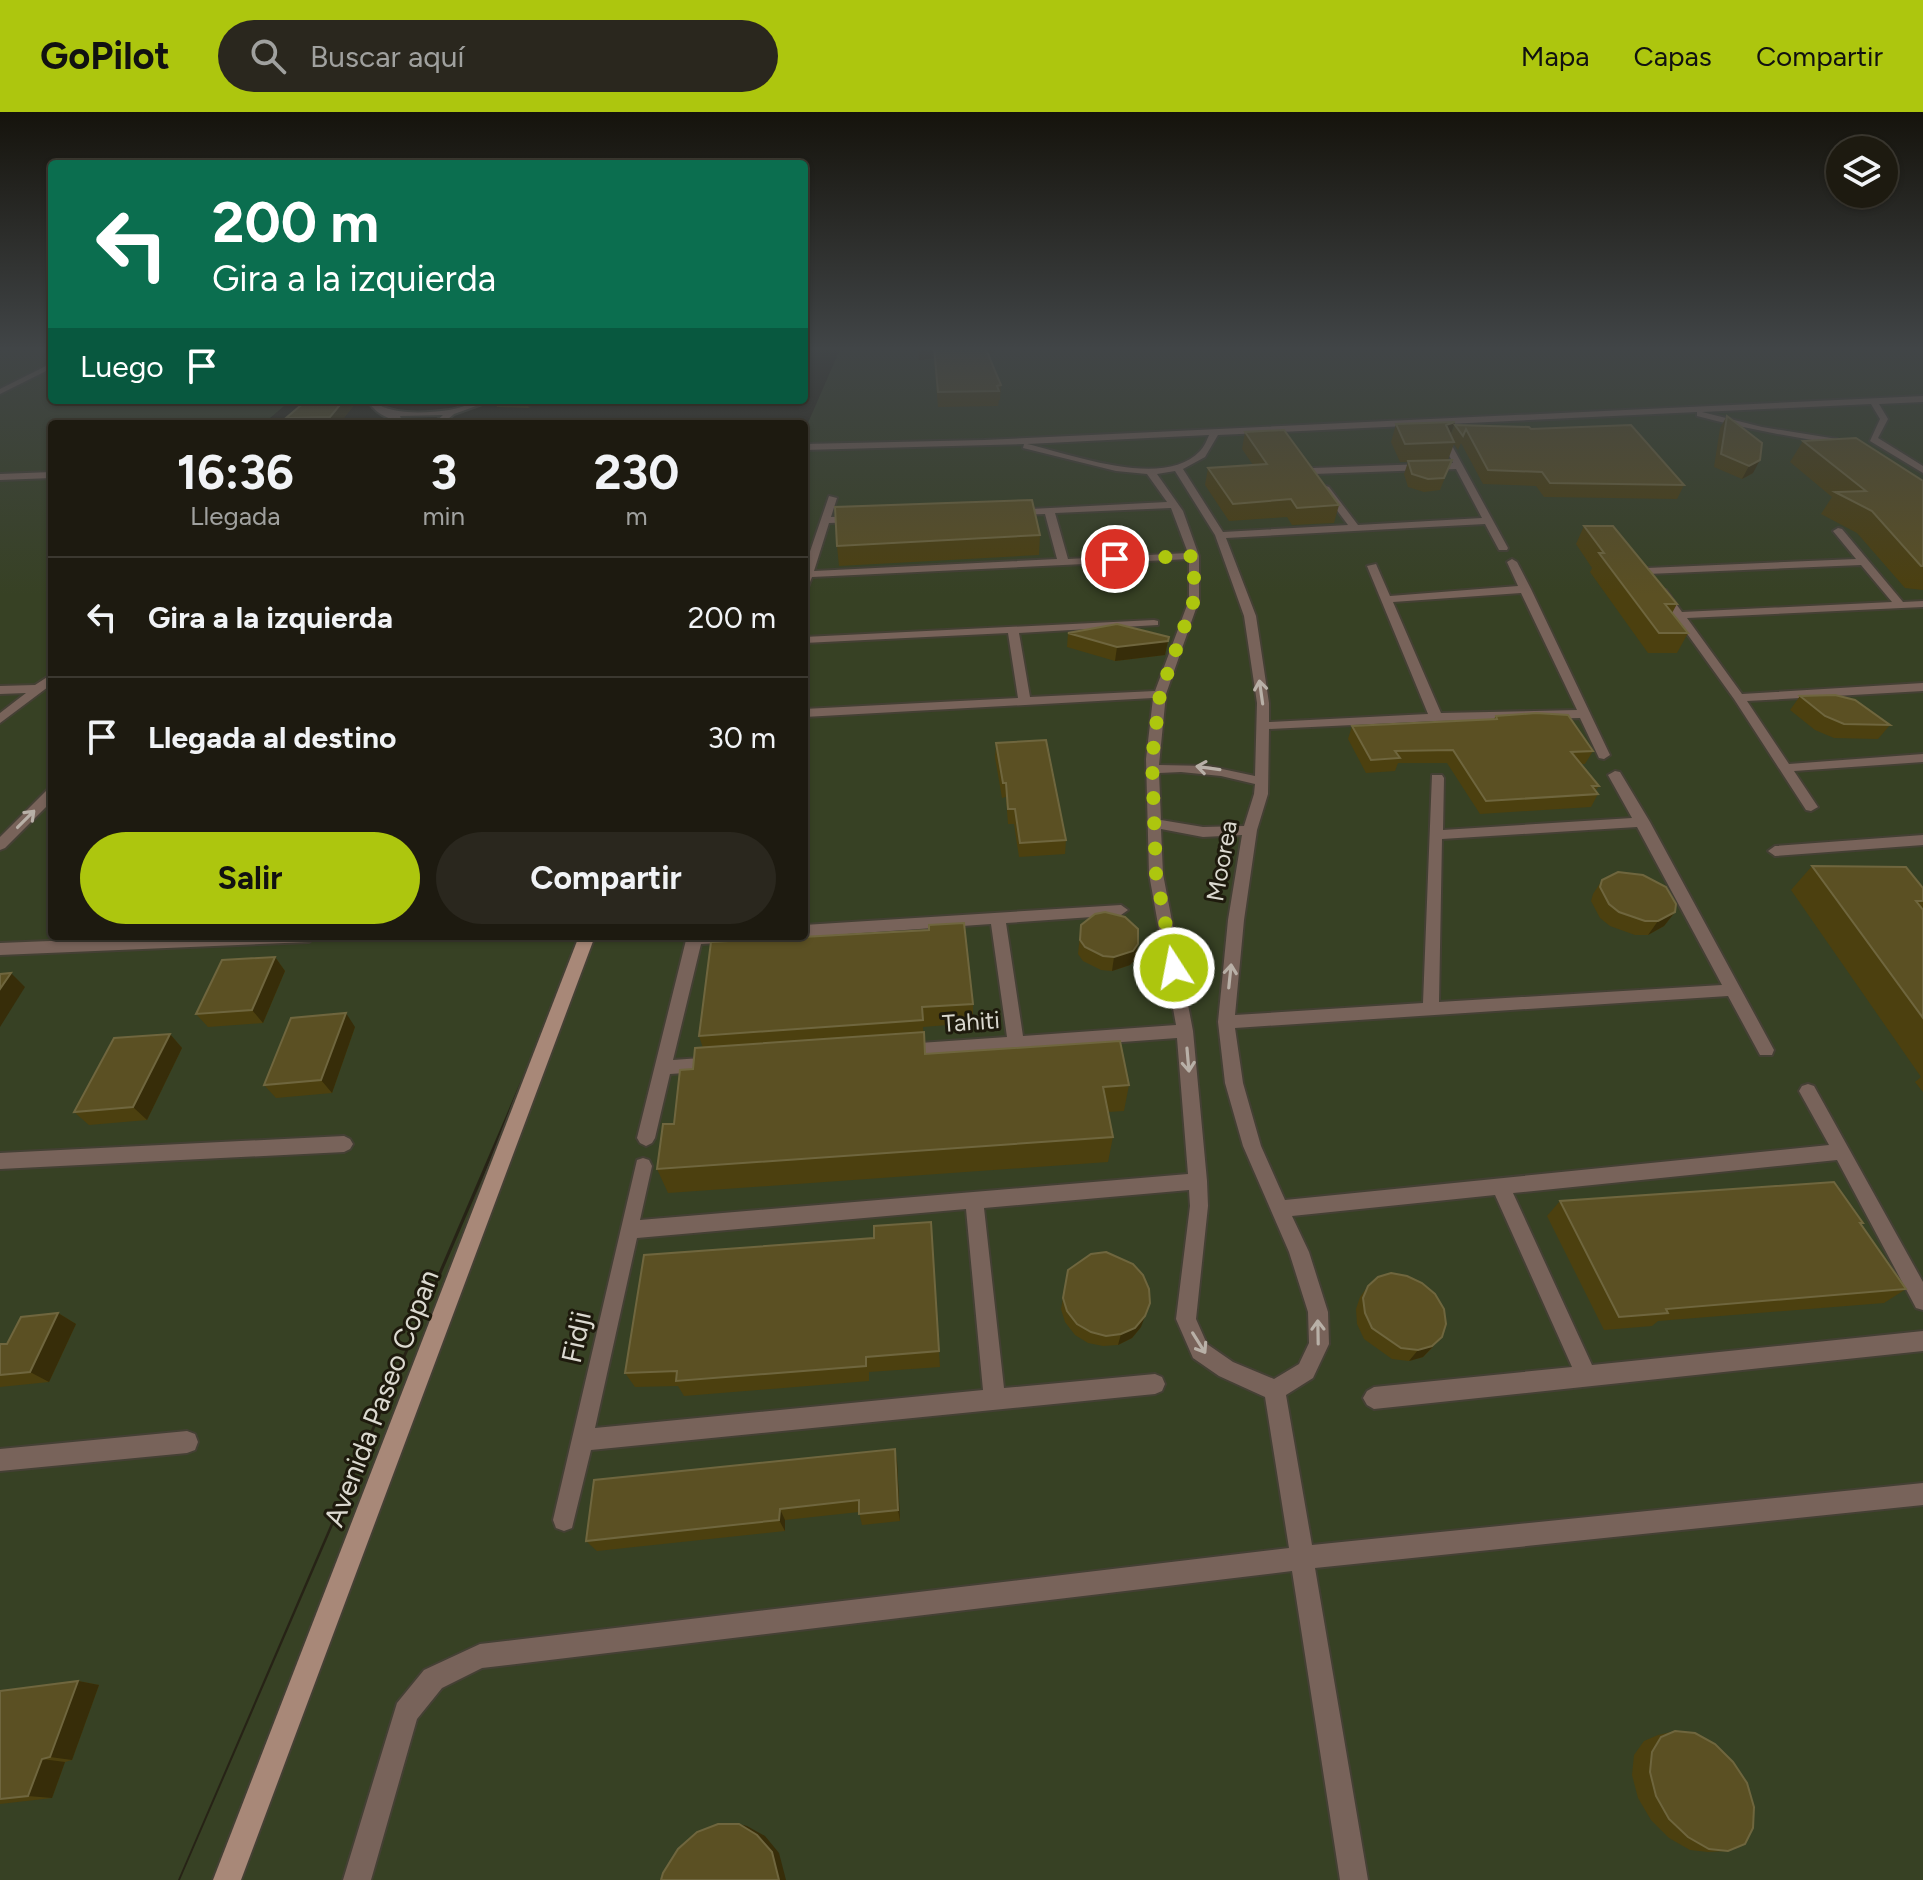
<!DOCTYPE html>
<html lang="es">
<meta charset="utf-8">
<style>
body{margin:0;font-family:Figtree,sans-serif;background:#2a271e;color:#f1f3f6;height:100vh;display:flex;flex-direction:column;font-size:30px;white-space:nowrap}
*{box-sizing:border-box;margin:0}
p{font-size:26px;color:#a0a19f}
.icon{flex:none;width:44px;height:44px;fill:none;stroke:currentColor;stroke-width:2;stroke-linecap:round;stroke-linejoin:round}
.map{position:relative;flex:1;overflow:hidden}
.details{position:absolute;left:48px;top:308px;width:760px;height:520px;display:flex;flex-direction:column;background:#1d1a10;border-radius:8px;box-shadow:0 2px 6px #0004,0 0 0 2px #3b3830}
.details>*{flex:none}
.hud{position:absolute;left:48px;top:48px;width:760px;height:244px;border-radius:8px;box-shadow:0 2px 6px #0004,0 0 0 2px #3b3830;background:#0b6e4f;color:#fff;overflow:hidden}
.tools{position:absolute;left:1826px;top:24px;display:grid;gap:16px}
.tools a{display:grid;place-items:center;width:72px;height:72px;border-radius:50%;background:#1d1a10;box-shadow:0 2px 6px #0004,0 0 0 2px #3b3830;font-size:40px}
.pin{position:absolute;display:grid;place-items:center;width:68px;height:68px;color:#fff;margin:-34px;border:4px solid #fff;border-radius:50%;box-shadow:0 2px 8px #0007}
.me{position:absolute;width:88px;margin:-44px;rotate:349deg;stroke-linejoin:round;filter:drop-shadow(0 0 6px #0008)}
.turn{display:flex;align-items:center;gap:28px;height:168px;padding:0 32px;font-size:36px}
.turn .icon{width:104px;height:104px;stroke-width:2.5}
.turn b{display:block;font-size:56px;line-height:68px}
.then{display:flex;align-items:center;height:76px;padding:0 32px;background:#0003;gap:16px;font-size:30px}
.eta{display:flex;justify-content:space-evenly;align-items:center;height:136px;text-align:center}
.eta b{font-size:48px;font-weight:700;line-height:56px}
.primary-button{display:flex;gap:16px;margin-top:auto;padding:16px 32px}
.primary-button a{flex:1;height:92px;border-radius:48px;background:#adc60e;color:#111;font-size:32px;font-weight:700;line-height:92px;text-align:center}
.primary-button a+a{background:#2a271e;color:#f1f3f6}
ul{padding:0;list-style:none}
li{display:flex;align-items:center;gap:24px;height:120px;padding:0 32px;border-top:2px solid #3b3830}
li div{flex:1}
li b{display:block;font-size:30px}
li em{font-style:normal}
header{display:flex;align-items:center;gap:48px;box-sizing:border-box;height:112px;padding:0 40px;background:#adc60e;color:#111}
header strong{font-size:38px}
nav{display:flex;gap:44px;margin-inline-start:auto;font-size:28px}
.search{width:560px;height:72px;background:#2a271e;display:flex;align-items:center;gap:20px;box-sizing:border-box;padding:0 28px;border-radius:44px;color:#a0a19f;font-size:30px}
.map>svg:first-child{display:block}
.green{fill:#374124}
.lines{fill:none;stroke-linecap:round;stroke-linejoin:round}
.minor-casing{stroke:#444034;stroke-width:4}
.secondary-casing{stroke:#444034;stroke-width:4}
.minor{fill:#78635a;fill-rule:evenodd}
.secondary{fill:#a88878;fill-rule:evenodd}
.wall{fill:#4c400f}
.shaded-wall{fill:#372d09}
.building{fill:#5b5023;stroke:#6f663e;stroke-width:2}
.oneway{stroke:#b8b0a7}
.route{stroke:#adc60e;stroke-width:14;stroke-dasharray:0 25.2}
.labels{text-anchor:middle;stroke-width:6;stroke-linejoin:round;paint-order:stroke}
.street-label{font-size:24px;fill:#dbd9d0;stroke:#1e1a0d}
.near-street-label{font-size:28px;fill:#dbd9d0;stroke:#1e1a0d}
</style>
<header>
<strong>GoPilot</strong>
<div class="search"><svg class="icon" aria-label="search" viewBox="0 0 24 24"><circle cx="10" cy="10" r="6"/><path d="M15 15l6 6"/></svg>Buscar aquí</div>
<nav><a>Mapa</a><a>Capas</a><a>Compartir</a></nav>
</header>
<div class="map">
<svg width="1923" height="1768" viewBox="0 0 1923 1768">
<rect width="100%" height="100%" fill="#272316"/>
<path class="green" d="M0 235H52V288H291L263 312H52V824H583L178 1768H0Z
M841 235H1923V1768H180L587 824H804V320Z"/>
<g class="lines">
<g class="minor-casing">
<path id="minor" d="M52 251V256L0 282V277Z
M1923 284V290L1879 292 1888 307 1878 326 1923 354V361L1870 329 1880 307 1871 292 1702 300 1762 315 1837 327 1848 332V336C1840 336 1832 331 1824 330 1780 323 1739 315 1697 304V300L1218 323 1205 345 1183 357 1223 420 1348 413 1321 377 1326 374 1329 375 1358 413 1482 406 1456 357 1313 362 1308 359 1313 356 1453 351 1443 332 1450 330 1508 436 1507 438H1499L1485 412 1226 426 1256 504 1269 591V610L1428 602 1367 454 1376 452 1390 484 1518 474 1507 450 1512 447 1517 450 1531 477 1610 643 1604 647 1599 646 1580 606 1436 609 1269 617 1268 682 1257 718 1244 808 1235 903 1423 891 1432 663H1442L1444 666 1443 718 1632 706 1608 663 1615 659 1620 660 1650 710 1774 938 1772 943H1760L1728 884 1235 916 1243 971 1261 1034 1285 1088 1829 1033 1799 979 1802 974 1808 972 1814 974 1923 1170V1198L1916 1196 1837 1048 1513 1081 1592 1253 1923 1219V1239L1374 1297 1367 1293 1363 1286 1367 1279 1374 1275 1572 1255 1495 1083 1292 1104 1309 1140 1328 1200 1329 1232 1313 1266 1286 1283 1312 1433 1923 1371V1393L1315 1456 1368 1768H1340L1292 1459 482 1556 442 1576 417 1607 371 1768H343L397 1591 424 1558 480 1532 1289 1436 1265 1285 1219 1264 1193 1246 1176 1207 1190 1094 1189 1078 984 1096 1004 1276 1155 1262 1162 1265 1165 1272 1162 1279 1155 1282 591 1338 572 1416 564 1419 556 1416 553 1408 637 1048 643 1046 649 1048 652 1054 640 1108 1188 1062 1177 926 905 946 899 944 897 939 899 934 905 932 1007 925 991 812 804 825 802 824 804 813 1121 793 1128 798 1121 803 1006 811 1023 924 1176 913 1149 762 1146 647 1153 586 804 605V597L1018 586 1008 521 804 531V525L1154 508 1158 509V513L1019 521 1030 585 1155 579 1189 488V447L812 465 808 475 804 476V457L829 384 837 386 831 405 857 404 862 407 857 410 829 411 814 459 1057 447 1045 402 1016 403 1011 400 1013 398 1167 390 1147 362 1116 359 1023 336 1024 332 804 338V332L984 328ZM1209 323C1207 328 1204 335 1200 339 1164 378 1071 342 1027 332ZM1175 359 1215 423 1244 504 1257 591 1255 664 1208 654 1159 653 1166 582 1199 488V444L1183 399 1157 362ZM1171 396 1188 441 1068 447 1055 401ZM1521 481 1577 598 1441 601 1393 490ZM1181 660 1221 664 1255 672 1254 682 1244 714 1203 715 1161 708 1159 661ZM1637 715 1722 873 1439 890 1442 727ZM1161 717 1203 725 1242 723 1228 808 1218 910 1225 971 1243 1034 1289 1140 1308 1200 1309 1231 1299 1252 1274 1267 1233 1250 1207 1232 1196 1207 1208 1094 1207 1069 1193 919 1163 762ZM966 1097 983 1278 595 1316 637 1126Z
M368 288H376L379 293C398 303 428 301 449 298 465 295 477 288 493 288L454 302 442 312H433L443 303 400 304 402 309C390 309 373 300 368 288Z
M52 360V366L0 368V362Z
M1838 416 1842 417 1903 490 1923 489V495L1687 506 1742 582 1923 571V579L1747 589 1789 652 1923 642V650L1794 659 1818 695 1811 699 1806 698 1734 587 1657 480 1666 478 1682 500 1892 490 1861 453 1647 462 1642 459 1647 456 1856 447 1833 419Z
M52 562V572L0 611V601L26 581 0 582V574L35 573Z
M52 677V689L5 736 0 738V725L47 678Z
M1923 723V733L1775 744 1768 739 1775 734Z
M176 824H317L309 830 0 843V831Z
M687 824H742L734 830 701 832 673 948 714 945 720 947 722 952 720 957 714 959 670 962 655 1026 652 1031 646 1034 640 1031 637 1026Z
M344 1024 350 1027 353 1032 350 1037 344 1040 0 1057V1041Z
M187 1319 195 1322 198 1330 195 1338 187 1341 0 1359V1337Z"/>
</g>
<g class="secondary-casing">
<path id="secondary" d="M579 824H595L241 1768H213Z"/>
</g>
<use href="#minor" class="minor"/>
<use href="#secondary" class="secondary"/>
</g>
<path class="wall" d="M917 235H994V241H987L1001 273 1000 288H999L998 294 938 295 934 246 919 248Z
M358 288 339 312H289L286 306Z
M494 288H536L529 296 497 295Z
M1727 304 1753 361 1742 367 1714 355 1720 316Z
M1455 310 1451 324 1455 313 1531 317 1684 373 1677 387 1544 385 1536 374 1483 372 1461 331 1458 338 1454 332 1448 348H1452L1440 378 1424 380 1408 375 1404 362 1408 350H1400L1391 330 1396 312Z
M1245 320 1339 393 1334 411 1292 413 1287 405 1229 409 1205 373 1208 356 1253 353 1242 337Z
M1803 329 1923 369V478L1905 476 1857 421 1821 402 1832 385 1790 350Z
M1584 414 1677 492 1672 501 1688 521 1677 541H1648L1590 460 1592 456 1576 432Z
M1040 423 1039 443 839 454 837 434Z
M1068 521 1169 525 1165 543 1115 549 1067 535Z
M1800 584 1890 613 1878 627 1834 626 1815 618 1790 598Z
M1496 604 1593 639 1585 652H1581L1599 674 1595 679 1598 682 1591 695 1480 702 1447 651H1398L1395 659 1366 661 1348 627 1352 614 1494 607Z
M996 631 1066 728 1065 742 1019 745 1014 712H1008L1006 685 1002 686 995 645Z
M1812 754 1923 776V980L1915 970 1921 965 1791 778Z
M1602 768 1675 800 1664 814 1648 823H1635L1610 814 1600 806 1591 789 1593 782Z
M1081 813 1136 846 1130 853 1112 859 1101 858 1083 849 1078 842Z
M711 830 973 892V911L923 915 925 942 1129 973 1124 999 1108 1000 1113 1025 1108 1050 668 1081 657 1057 693 957 703 936 699 924Z
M275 845 285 859 263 911 208 915 196 902Z
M355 915 332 981 276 986 264 973Z
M170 922 182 936 147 1008 89 1013 74 1000Z
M1560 1089 1863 1111 1861 1112 1906 1177 1884 1191 1658 1209 1652 1214 1604 1218 1547 1104Z
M931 1110 940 1255 869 1260V1269L684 1284 678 1274 635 1275 625 1261 874 1126Z
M1068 1158 1141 1215 1132 1226 1118 1233 1103 1234 1088 1231 1075 1223 1065 1210 1061 1197Z
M1368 1174 1433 1235 1423 1245 1409 1249 1392 1247 1364 1227 1357 1212 1356 1197 1360 1185Z
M58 1201 76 1212 49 1270 0 1275V1232H7Z
M895 1337 897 1349 900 1409 862 1413 859 1400 785 1408V1419L597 1439 586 1429Z
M78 1569 99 1573 72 1648 65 1650 52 1686 0 1692V1579Z
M1675 1619 1728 1739 1708 1740 1690 1738 1669 1726 1651 1708 1638 1686 1632 1663 1634 1643 1644 1629 1658 1623Z"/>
<path class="shaded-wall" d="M919 235H934V246L919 248Z
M974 235H994V241L974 243Z
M344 288H358L339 312H333L330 305Z
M526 288H536L529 296Z
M1455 310 1449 327 1446 313Z
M1760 348 1753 361 1742 367 1749 354Z
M1169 525 1165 543 1115 549 1117 535Z
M1675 800 1664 814 1648 823 1658 809Z
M1138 832 1136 846 1130 853 1112 859 1114 845Z
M275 845 285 859 263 911 252 898Z
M11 861 25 875 0 915V877Z
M346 901 355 915 332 981 321 968Z
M170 922 182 936 147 1008 133 995Z
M1150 1191 1141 1215 1132 1226 1118 1233 1121 1222Z
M58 1201 76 1212 49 1270 30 1260Z
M1442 1225 1423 1245 1409 1249 1418 1238Z
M895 1337 897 1349 900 1409 898 1398Z
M780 1397 785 1408V1419L779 1408Z
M78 1569 99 1573 72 1648 50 1645Z
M42 1647 65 1650 52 1686 28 1684Z
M739 1712 747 1714 765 1724 779 1741 786 1768H779Z"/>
<path class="building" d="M934 235H985L1001 273 997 274 999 279 938 280Z
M307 288H344L330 305 286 306Z
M1727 304 1762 331 1760 348 1749 354 1721 342Z
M1455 310 1446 313 1454 330 1405 332 1396 312Z
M1455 313 1529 315 1531 317 1631 313 1684 373 1550 371 1542 360 1488 358 1466 317 1463 324Z
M1284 318 1339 393 1297 396 1291 387 1233 392 1208 356 1267 352 1245 320Z
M1856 326 1923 369V454H1921L1872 399 1835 380 1866 379 1803 329Z
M1452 348 1444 366 1428 367 1412 362 1408 349Z
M1032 388 1040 423 837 434 835 395Z
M1584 414H1613L1677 492H1665L1688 521H1659L1599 441H1604Z
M1117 512 1169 525 1168 529 1117 535 1068 521Z
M1835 583 1855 588 1890 613 1844 612 1825 604 1800 584Z
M1536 601 1568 603 1593 639 1571 640 1599 674H1592L1598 682 1486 689 1453 638 1395 639 1400 646 1371 648 1352 614 1497 607 1496 604Z
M1046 628 1066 728 1020 731 1015 697H1008L1006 671H1003L996 631Z
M1812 754 1906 755 1923 776V789H1916L1923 798V906Z
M1618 760 1643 763 1666 775 1676 792 1675 800 1658 809H1645L1619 800 1609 792 1600 775 1602 768Z
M1105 800 1125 805 1138 817V832L1133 839 1114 845 1103 844 1085 835 1080 828 1081 813 1095 802Z
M964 811 973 892 922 895 923 908 699 924 711 830 929 818V813Z
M275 845 252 898 196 902 222 848Z
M11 861 0 877V862Z
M346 901 321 968 264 973 291 906Z
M924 920 925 942 1120 929 1129 973 1103 975 1113 1025 657 1057 663 1012H674L680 958 693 957 695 936Z
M170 922 133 995 74 1000 114 926Z
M1834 1070 1863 1111H1860L1906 1177 1666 1197 1668 1201 1619 1205 1560 1089Z
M931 1110 939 1239 866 1245V1254L676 1269 677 1259 625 1261 644 1143 874 1126V1114Z
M1106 1140 1133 1152 1143 1163 1149 1177 1150 1191 1145 1204 1135 1216 1121 1222 1106 1224 1091 1220 1077 1212 1067 1199 1063 1186 1068 1158 1091 1142Z
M1391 1161 1407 1164 1422 1171 1435 1182 1444 1197 1446 1212 1442 1225 1432 1234 1418 1238 1401 1236 1372 1216 1365 1201 1363 1186 1368 1174 1378 1165Z
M58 1201 30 1260 0 1263V1232H7L21 1205Z
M895 1337 898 1398 859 1402V1388L780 1397 779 1408 586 1429 594 1368Z
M78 1569 50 1645 42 1647 28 1684 0 1687V1579Z
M1675 1619 1695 1621 1715 1632 1733 1650 1747 1671 1754 1695 1753 1716 1745 1732 1728 1739 1709 1737 1688 1725 1669 1707 1656 1684 1650 1660 1652 1640 1661 1625Z
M718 1712H739L757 1723 772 1740 779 1768H661L663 1761 678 1737 697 1720Z"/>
<defs><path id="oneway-shaft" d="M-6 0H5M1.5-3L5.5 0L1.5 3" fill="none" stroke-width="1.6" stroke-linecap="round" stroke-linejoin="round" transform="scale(2)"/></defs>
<g class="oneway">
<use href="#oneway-shaft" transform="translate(1261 580) rotate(-98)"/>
<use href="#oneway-shaft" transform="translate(1208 656) rotate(-172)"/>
<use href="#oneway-shaft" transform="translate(26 707) rotate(-45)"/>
<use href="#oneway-shaft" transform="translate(1230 864) rotate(-84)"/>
<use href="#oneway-shaft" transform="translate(1188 948) rotate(85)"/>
<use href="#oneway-shaft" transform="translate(1318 1220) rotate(-91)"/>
<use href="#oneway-shaft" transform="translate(1199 1231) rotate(58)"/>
</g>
<linearGradient id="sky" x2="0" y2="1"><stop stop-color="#15130c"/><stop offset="0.49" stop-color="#414547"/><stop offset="1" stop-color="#414547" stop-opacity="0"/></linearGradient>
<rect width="1923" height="483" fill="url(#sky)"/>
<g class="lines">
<path class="route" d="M1115 447 1194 444V488L1160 582 1152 647 1156 762 1174 856"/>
</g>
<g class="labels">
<g class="street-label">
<text transform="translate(1222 749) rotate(-80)" y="8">Moorea</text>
<text transform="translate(971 910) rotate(-4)" y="8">Tahiti</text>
</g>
<g class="near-street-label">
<text transform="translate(576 1225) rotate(-78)" y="10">Fidji</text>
<text transform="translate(381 1286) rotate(-69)" y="10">Avenida Paseo Copan</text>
</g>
</g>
</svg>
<div class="tools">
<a><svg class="icon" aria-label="layers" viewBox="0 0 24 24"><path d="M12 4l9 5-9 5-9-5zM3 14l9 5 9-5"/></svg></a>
</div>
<div class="pin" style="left:1115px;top:447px;background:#d93025"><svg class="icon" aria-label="arrive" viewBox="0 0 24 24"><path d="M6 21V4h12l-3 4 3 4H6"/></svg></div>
<svg class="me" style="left:1174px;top:856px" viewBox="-20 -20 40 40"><circle r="17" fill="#adc60e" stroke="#fff" stroke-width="3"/><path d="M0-11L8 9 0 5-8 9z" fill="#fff"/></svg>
<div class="hud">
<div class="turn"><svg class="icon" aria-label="left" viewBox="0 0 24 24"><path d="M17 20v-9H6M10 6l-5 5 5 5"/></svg><div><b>200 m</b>Gira a la izquierda</div></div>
<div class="then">Luego<svg class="icon" aria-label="arrive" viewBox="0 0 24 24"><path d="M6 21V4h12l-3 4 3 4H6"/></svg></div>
</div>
<section class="details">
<div class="eta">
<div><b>16:36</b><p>Llegada</p></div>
<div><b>3</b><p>min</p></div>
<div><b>230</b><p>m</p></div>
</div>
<ul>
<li><svg class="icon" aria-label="left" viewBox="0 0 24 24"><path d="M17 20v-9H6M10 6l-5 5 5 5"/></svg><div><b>Gira a la izquierda</b></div><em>200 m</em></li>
<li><svg class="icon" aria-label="arrive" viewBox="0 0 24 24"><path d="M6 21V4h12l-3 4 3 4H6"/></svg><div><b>Llegada al destino</b></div><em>30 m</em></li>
</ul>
<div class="primary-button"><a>Salir</a><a>Compartir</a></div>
</section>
</div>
